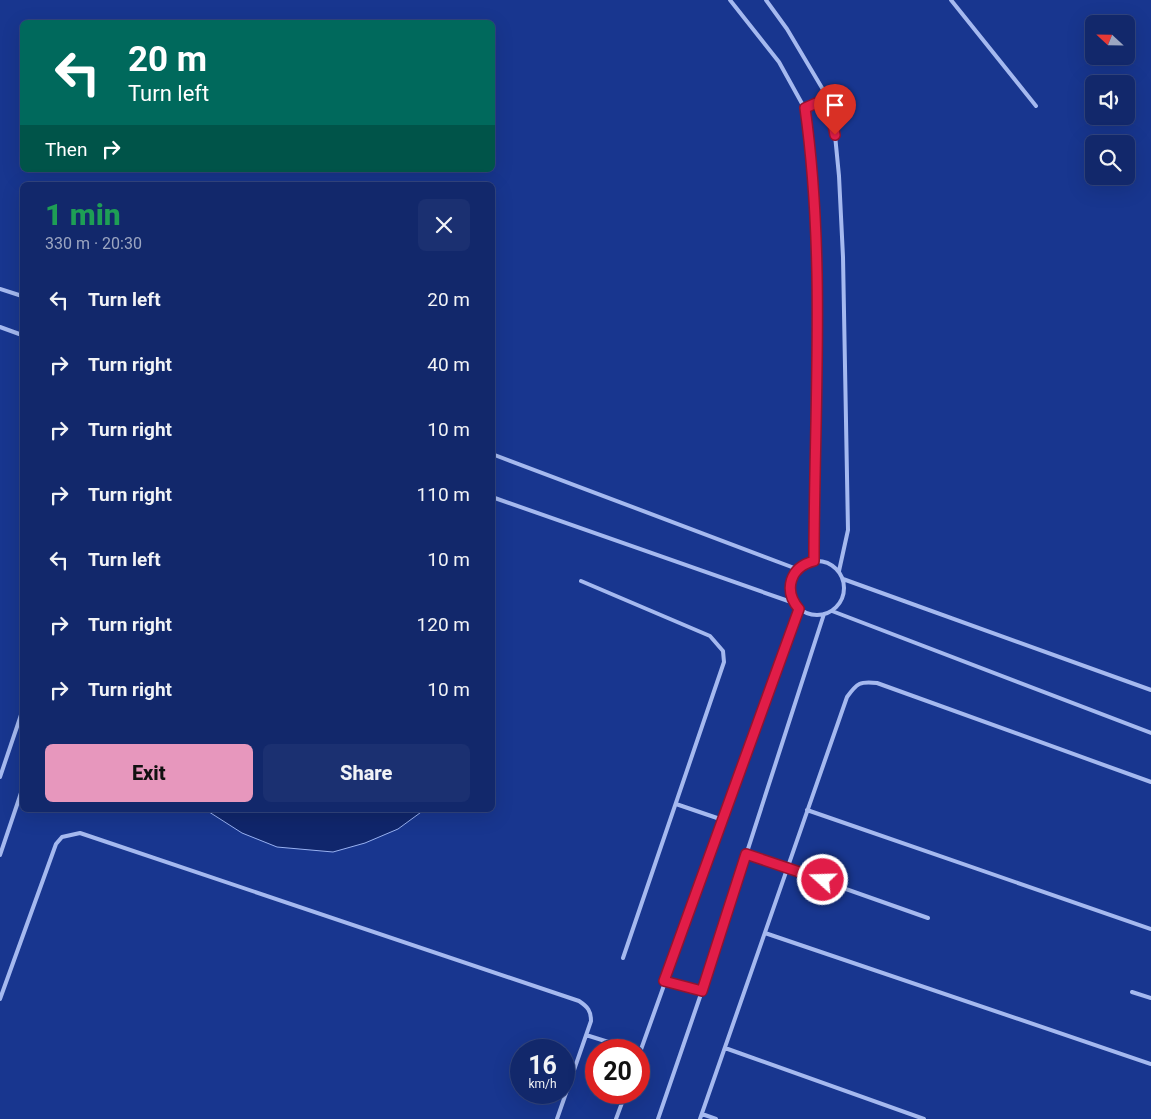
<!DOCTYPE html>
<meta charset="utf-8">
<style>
body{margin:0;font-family:Roboto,sans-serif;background:#1b3071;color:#f1f3f6;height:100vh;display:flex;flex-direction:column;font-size:19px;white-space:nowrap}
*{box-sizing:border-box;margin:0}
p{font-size:16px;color:#9ca6c1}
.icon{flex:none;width:28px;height:28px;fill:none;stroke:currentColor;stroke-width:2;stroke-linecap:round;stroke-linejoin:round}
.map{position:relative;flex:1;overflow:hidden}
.side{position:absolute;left:20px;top:182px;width:475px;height:630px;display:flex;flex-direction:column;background:#12286b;border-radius:8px;box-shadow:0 5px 20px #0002,0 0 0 1px #31447e}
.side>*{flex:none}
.top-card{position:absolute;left:20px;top:20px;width:475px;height:152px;border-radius:8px;box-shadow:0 5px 20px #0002,0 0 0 1px #31447e;background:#00695c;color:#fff;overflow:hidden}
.needle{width:32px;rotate:292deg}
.fabs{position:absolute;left:1085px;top:15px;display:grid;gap:10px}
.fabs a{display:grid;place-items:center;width:50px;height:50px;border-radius:8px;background:#12286b;box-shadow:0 5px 20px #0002,0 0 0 1px #31447e;font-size:25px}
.speed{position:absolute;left:510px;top:1039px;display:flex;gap:10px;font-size:25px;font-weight:700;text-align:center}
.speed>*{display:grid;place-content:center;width:65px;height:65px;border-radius:50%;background:#12286b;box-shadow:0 5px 20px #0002,0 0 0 1px #31447e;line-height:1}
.speed small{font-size:12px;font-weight:400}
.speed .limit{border:8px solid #d22;background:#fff;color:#111}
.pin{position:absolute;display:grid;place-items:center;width:42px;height:42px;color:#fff;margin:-51px -21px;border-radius:50% 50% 50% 0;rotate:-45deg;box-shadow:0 0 5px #0007}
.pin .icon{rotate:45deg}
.me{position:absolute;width:55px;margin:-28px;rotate:290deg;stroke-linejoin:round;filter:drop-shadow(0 0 4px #0008)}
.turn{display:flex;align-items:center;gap:18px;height:105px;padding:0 25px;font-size:22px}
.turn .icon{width:65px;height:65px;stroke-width:2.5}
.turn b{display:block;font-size:35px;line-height:42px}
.then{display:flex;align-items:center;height:48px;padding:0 25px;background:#0003;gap:10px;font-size:19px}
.round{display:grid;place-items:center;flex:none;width:52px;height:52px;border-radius:8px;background:#1b3071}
.headline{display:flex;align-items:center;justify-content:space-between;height:85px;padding:0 25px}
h1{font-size:30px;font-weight:800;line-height:38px;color:#1e9e55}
.action{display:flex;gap:10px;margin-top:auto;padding:10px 25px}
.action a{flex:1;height:58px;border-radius:8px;background:#e797bd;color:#111;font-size:20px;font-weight:800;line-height:58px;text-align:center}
.action a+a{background:#1b3071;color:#f1f3f6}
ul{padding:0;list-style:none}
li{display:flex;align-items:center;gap:15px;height:65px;padding:0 25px}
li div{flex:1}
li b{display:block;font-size:19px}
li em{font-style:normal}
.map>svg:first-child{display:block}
.water{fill:#10266c;stroke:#98b1f1}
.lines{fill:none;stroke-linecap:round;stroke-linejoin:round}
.lane{stroke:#a5b9ef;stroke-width:4}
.route-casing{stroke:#92132f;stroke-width:12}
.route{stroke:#e11d48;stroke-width:9}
</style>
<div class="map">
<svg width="1151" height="1119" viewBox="0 0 1151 1119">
<rect width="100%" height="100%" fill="#18368f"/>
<path class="water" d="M206 810H424L398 829 365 843 333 852 277 847 242 833Z"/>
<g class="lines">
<path class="lane" d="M730 0 779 62 805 109 813 167 817 319 814 561
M766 0 787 29 828 98 835 135 839 176 843 257 848 530 839 571
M951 0 1036 106
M805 109 828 98
M0 289 22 296
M0 327 22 335
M492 454 797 569
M492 497 794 603
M790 588a27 27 0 1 1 54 0a27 27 0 1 1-54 0Z
M843 579 1151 690
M581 581 710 636 723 651 724 662 623 958
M832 611 1151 733
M0 777 22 712
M676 804 723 820
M807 810 1151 929
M747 854 928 918
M0 855 22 790
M765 933 1151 1064
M664 981 702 991
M1132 992 1151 998
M0 999 56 844 62 837 80 833 579 1001C588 1007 591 1011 591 1021L557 1119
M586 1035 634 1050
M725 1048 924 1119
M639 1055 799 609
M702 1114 716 1119
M616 1119 626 1092
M658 1119 702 991 824 614
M700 1119 847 697C857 683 860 681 877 683L1151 782"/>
</g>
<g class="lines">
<g class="route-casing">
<path id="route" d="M823 880 746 854 702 991 664 981 799 609C783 590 790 567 814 561 814 410 826 258 805 108L828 98 835 135"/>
</g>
<use href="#route" class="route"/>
</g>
</svg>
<div class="fabs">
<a><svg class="needle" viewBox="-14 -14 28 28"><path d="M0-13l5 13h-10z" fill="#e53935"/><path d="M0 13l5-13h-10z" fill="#9ca6c1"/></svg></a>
<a><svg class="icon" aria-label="sound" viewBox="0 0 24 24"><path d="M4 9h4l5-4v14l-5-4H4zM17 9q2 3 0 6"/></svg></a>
<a><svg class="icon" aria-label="search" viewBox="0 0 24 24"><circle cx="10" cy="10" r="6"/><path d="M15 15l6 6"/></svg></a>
</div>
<div class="speed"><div>16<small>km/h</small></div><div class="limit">20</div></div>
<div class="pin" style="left:835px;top:135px;background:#d93025"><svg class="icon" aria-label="arrive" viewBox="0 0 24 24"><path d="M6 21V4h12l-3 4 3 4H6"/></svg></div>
<svg class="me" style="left:823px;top:880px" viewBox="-20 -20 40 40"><circle r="17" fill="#e11d48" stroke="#fff" stroke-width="3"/><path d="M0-11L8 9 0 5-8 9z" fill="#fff"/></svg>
<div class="top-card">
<div class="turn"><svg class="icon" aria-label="left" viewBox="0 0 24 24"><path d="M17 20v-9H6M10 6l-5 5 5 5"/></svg><div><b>20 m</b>Turn left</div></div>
<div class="then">Then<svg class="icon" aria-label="right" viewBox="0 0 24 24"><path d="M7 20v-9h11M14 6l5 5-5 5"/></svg></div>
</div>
<section class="side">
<div class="headline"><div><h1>1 min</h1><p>330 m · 20:30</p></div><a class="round"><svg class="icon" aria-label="close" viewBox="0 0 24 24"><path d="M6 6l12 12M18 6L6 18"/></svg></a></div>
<ul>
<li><svg class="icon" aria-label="left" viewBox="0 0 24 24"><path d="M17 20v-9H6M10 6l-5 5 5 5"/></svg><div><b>Turn left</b></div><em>20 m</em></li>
<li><svg class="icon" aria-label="right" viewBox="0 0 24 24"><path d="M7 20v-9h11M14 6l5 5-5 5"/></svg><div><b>Turn right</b></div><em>40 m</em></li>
<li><svg class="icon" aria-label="right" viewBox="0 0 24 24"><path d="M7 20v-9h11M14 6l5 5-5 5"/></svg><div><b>Turn right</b></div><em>10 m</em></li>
<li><svg class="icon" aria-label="right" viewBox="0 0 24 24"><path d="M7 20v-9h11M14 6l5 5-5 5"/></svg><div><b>Turn right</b></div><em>110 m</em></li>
<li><svg class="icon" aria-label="left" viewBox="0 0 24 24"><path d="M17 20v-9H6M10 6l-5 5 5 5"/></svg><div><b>Turn left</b></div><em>10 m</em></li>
<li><svg class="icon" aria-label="right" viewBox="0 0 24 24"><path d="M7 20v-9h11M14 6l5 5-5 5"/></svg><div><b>Turn right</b></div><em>120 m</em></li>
<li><svg class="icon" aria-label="right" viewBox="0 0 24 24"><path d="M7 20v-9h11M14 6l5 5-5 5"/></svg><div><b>Turn right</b></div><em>10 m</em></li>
</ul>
<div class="action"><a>Exit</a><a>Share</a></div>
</section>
</div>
